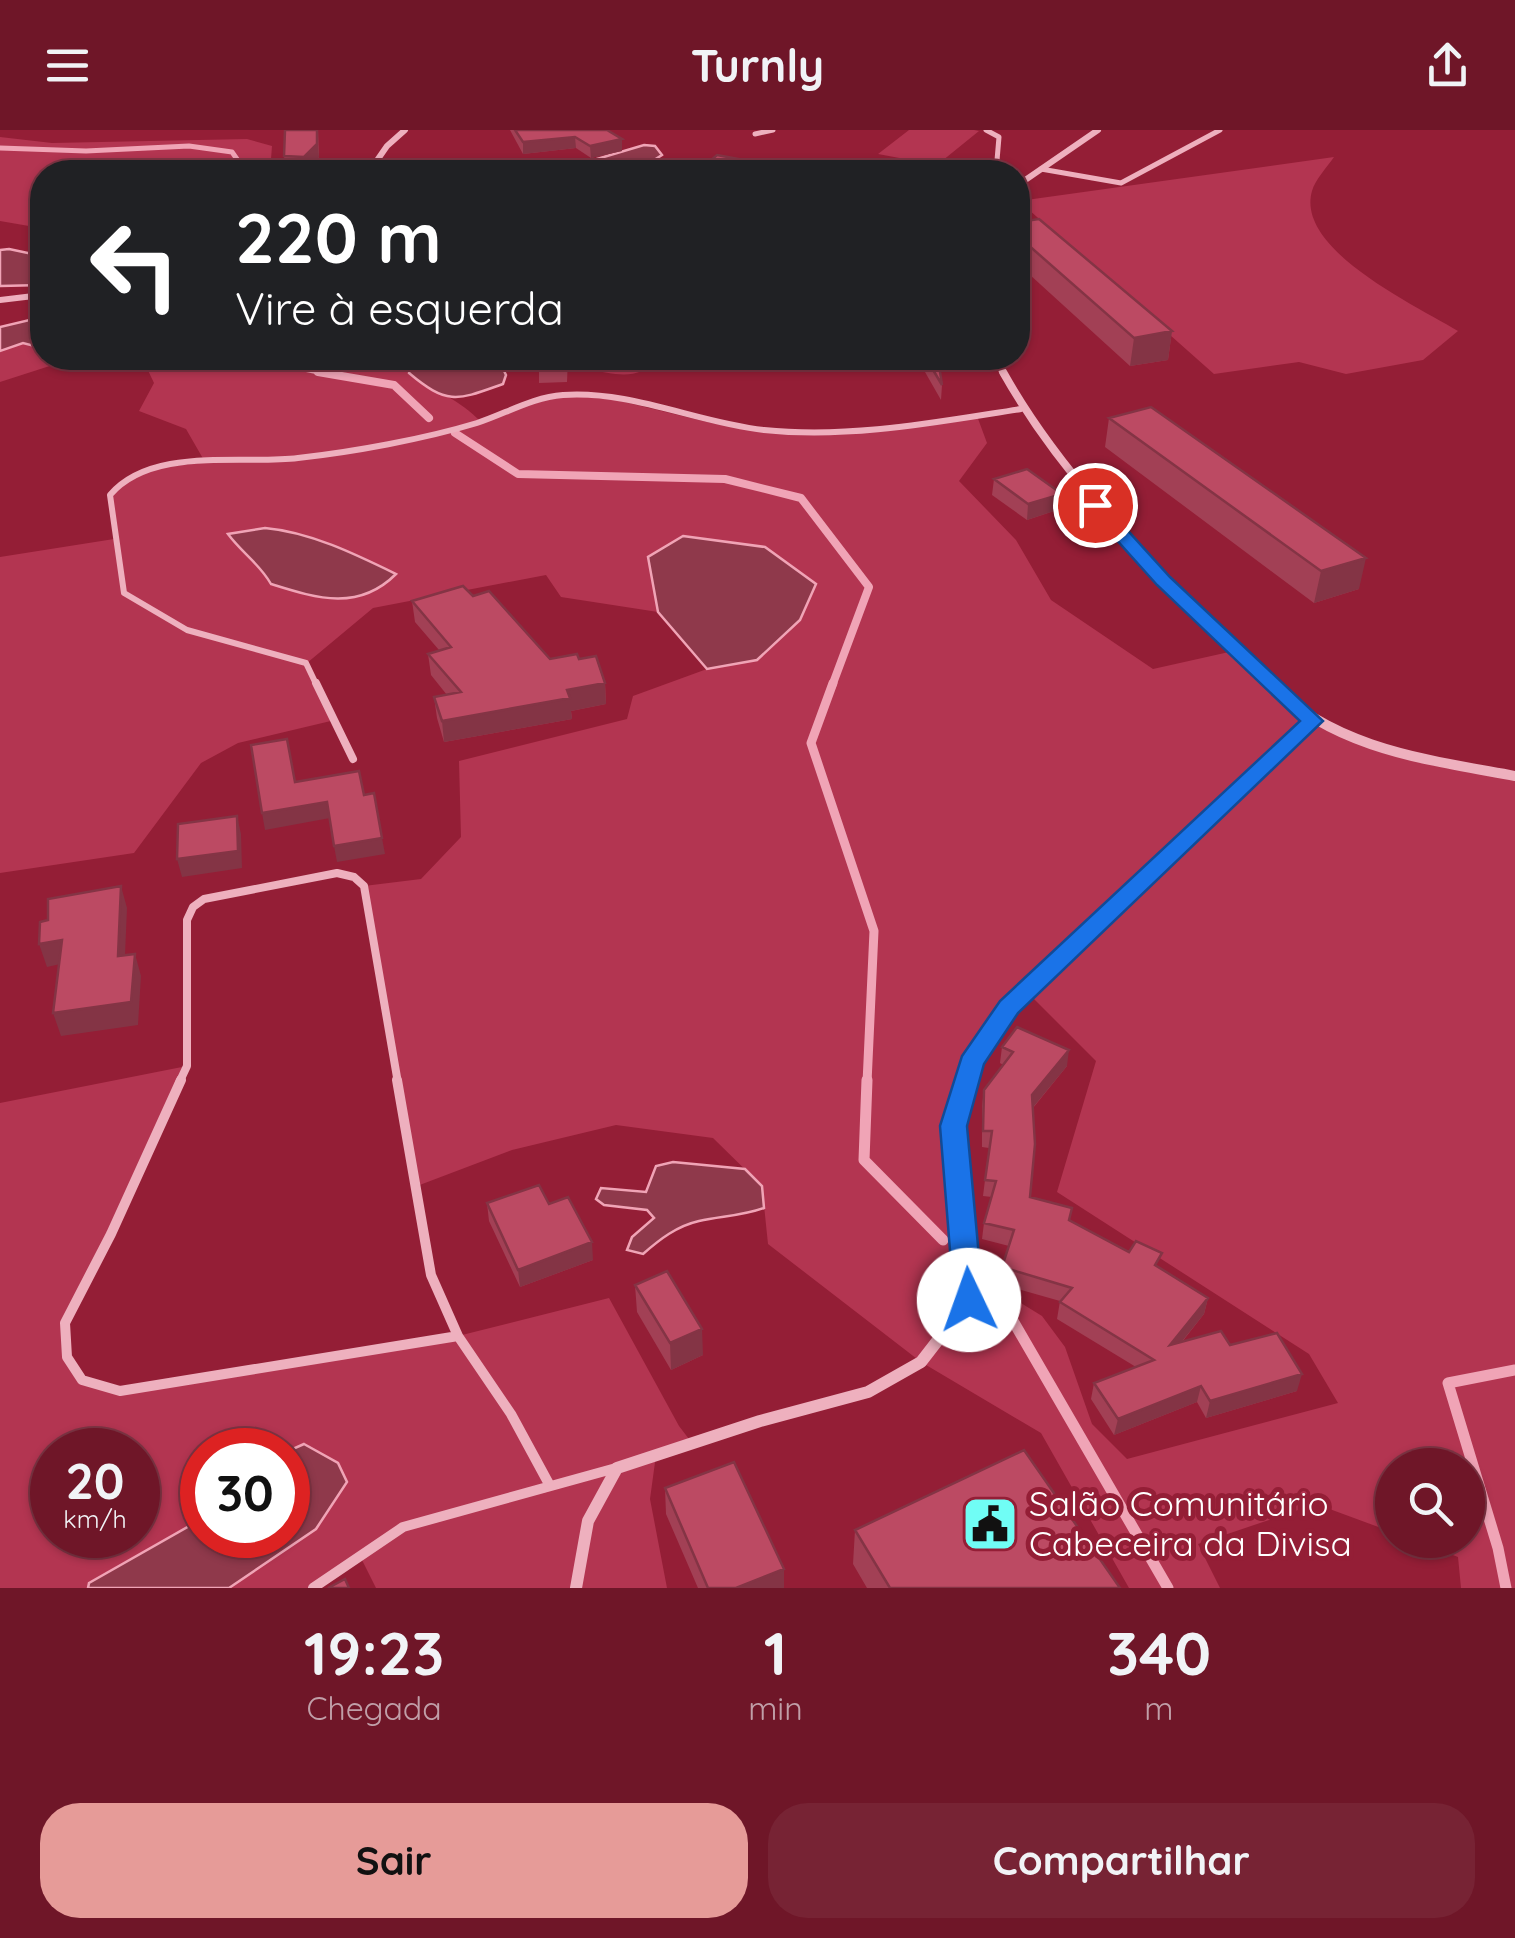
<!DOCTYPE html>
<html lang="pt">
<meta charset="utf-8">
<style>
body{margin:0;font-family:Quicksand,sans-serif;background:#772334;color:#f1f3f6;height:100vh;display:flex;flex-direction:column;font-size:38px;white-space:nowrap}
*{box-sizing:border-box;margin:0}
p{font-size:32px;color:#c09fa8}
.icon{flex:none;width:55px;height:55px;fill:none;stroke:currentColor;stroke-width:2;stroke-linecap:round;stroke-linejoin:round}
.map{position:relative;height:1458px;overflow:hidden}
.side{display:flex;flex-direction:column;background:#6f1628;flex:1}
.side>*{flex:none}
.top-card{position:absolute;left:30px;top:30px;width:1000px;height:210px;border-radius:40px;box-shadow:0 2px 8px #0004,0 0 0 2px #813545;background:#202124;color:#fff;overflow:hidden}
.fabs{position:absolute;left:1375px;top:1318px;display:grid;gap:20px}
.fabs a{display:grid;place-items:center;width:110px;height:110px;border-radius:50%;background:#6f1628;box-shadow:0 2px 8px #0004,0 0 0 2px #813545;font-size:50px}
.speed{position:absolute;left:30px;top:1298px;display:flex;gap:20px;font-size:50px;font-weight:700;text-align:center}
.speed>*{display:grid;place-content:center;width:130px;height:130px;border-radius:50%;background:#6f1628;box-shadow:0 2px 8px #0004,0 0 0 2px #813545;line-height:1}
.speed small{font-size:25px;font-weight:400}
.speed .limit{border:15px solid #d22;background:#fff;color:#111}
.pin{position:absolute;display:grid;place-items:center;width:85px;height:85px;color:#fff;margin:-42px;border:5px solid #fff;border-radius:50%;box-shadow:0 2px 10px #0007}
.me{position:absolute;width:110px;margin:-55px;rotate:357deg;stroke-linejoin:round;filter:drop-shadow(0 0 8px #0008)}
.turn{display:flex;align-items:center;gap:35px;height:210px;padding:0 40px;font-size:45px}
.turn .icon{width:130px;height:130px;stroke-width:2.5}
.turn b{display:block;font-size:70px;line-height:85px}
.eta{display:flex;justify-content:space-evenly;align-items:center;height:170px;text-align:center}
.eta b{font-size:60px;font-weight:800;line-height:70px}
.cta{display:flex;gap:20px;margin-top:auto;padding:20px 40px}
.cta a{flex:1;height:115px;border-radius:40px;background:#e69b98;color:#111;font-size:40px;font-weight:800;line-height:115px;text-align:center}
.cta a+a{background:#772334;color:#f1f3f6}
header{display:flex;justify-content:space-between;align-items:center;height:130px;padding:0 40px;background:#6f1628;font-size:45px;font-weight:800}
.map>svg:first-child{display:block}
.green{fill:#b33551;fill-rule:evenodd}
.water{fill:#8f394b;stroke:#f0a4b6;stroke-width:2.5}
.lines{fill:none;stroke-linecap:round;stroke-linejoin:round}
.stream-far3{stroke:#f0a4b6;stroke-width:5}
.stream-far2{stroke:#f0a4b6;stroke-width:8}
.stream-far1{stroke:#f0a4b6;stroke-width:9}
.stream{stroke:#f0a4b6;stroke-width:11}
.lane-far3{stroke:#eeb0be;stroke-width:5}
.lane-far2{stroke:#eeb0be;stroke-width:6}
.lane-far1{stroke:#eeb0be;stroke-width:8}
.lane{stroke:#eeb0be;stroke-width:10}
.street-far3{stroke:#eeb0be;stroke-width:6}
.street-far2{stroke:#eeb0be;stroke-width:8}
.street-far1{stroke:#eeb0be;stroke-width:10}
.street{stroke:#eeb0be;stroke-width:12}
.wall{fill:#a24055}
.shaded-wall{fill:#843445}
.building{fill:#bc4a63;stroke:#843445;stroke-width:2.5}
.route{fill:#1a73e8;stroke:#114b97;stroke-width:2.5}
.labels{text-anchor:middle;stroke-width:10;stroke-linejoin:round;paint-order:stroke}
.near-poi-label{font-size:35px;fill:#fff;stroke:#941e36;text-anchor:start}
</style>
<header><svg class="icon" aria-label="menu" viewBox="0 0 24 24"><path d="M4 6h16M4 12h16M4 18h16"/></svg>Turnly<svg class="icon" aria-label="share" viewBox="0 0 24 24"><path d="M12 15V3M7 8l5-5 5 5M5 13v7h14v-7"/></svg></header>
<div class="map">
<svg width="1515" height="1458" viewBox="0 0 1515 1458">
<rect width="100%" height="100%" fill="#941e36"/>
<path class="green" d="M909 0H974L979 1 937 35 878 24Z
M0 7 52 13 247 9 272 16 270 42H42V90L29 96 0 91Z
M1334 27C1327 37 1315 50 1312 61 1295 120 1417 176 1458 201L1423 230 1346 244 1299 232 1214 244 1019 71Z
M23 213 42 218V228H364L412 233 410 243C435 261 460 270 481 292L535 271 562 265 616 270 711 293 786 300 854 299 977 286 987 313 959 351 1016 410 1051 470 1153 539 1238 520 1312 591 1358 609 1515 646V1458H1461L1458 1427 1413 1410H1468V1335H1392V1402L1316 1374 1198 1414 1220 1458H1129L1041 1303 921 1232 768 1114 762 1056 713 1008 616 995 512 1020 417 1056 364 756 421 749 461 707 459 631 627 589 633 566 707 539 757 530 683 407 648 427 658 482 561 467 546 445 373 478 307 533 335 590 238 613 201 633 134 723 0 743V427L114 409 110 365C124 334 177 338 205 332L186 299 139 281 154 253 143 230 59 233 0 252V221ZM1026 861 1096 931 1057 1062 1309 1224 1338 1273 1127 1329 1092 1294 1065 1217 1042 1186 998 1159 966 1120 953 996 972 932Z
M584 228H661C637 251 618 245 588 239Z
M187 936 65 1193 67 1227 82 1250 120 1261 458 1206 609 1168 679 1296 692 1313 656 1325 650 1369 667 1458H376L360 1426 313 1458H229L316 1399 304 1314 288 1321 202 1320V1383L191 1395 89 1453 88 1458H0V973ZM52 1320H138V1405H52Z"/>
<path class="water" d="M644 15 655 16 662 25C646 37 616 41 597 34V29Z
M9 119 42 126V155L0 156V120Z
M42 187V218L23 213 0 221V197Z
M420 228H498L506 245 503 254C458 270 448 276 409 243L412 233Z
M265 398C310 402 355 424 396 444 358 482 316 468 271 454 259 433 242 423 228 404Z
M683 406 765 417 816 454 800 490 757 530 707 539 658 482 648 427Z
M673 1032 745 1039 762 1056 764 1078C742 1086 722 1086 699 1091 677 1096 660 1109 643 1124L627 1120 632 1107 654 1088 647 1080 604 1075 596 1069 601 1058 646 1062 656 1036Z
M304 1314 338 1333 347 1352 316 1399 229 1458H88L89 1453 191 1395 202 1383V1405H288V1321Z"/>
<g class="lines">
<path class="stream-far3" d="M0 18 86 21 189 16 232 22 246 42
M251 228 333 245"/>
<path class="stream-far2" d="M318 242 394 255 429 288
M455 303 518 344 725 349 801 368 869 457 832 556"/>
<path class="stream-far1" d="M833 553 811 613 874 801 867 953"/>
<path class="stream" d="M867 950 864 1030 943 1110
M1009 1184 1168 1458
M1506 1458 1498 1418 1448 1253 1515 1240"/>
<path class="lane-far3" d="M986 0 999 7 996 42
M755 4 773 0
M1041 39 1121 53 1220 0"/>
<path class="lane-far2" d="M317 556 306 533 187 500 124 463 110 365C152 316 241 335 298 328 353 322 424 309 477 293 505 284 533 267 563 265 631 260 698 293 764 300 850 309 937 292 1021 279"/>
<path class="lane-far1" d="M316 553 353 629
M179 953 187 936V790L193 777 204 769 337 743 354 747 364 756 398 953"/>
<path class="lane" d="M181 950 111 1104 65 1193 67 1227 82 1250 120 1261 458 1206
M397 950 431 1145 458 1206
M458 1206 511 1284 549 1354
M313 1458 403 1397 616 1338"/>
<path class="street-far3" d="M369 42 387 16 405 0
M1018 55 1098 0
M0 170 42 165
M995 228 1004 245"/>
<path class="street-far2" d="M1003 242C1072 365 1176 455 1272 556"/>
<path class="street-far1" d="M1270 553C1333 619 1429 630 1515 646
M966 953 972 932 1009 877 1312 591"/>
<path class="street" d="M576 1458 588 1391 617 1338 760 1291 868 1262 921 1232 969 1170 953 996 967 950"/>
</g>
<path class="wall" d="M285 0H318L319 27 306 40 286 39 284 26Z
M510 0H607L622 9V21L591 28 576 18 523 24Z
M1018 92 1172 201 1168 230 1130 236 1018 134Z
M539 228H568L567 252 539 253Z
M917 228H938L942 255 941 270Z
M1109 288 1359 459 1314 473 1105 317Z
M994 349 1060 379 1027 390 992 365Z
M473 466 550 529H579L605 553 606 574 571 581 572 589 444 612 437 588 434 567 447 565 431 545 428 524 439 520 415 492 412 471Z
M1002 917 1067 936 1033 978 1030 1067 1070 1091 1159 1138 1208 1168 1204 1184 1182 1212 1230 1215 1297 1261 1206 1288 1197 1272 1114 1305 1091 1269 1094 1253 1136 1237 1057 1189 1060 1171 1000 1154 1002 1137 1009 1116 982 1109 984 1093 992 1067 983 1066 989 1018 982 1017V976L984 960 1003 935 1000 933Z
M487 1073 549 1074 593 1130 520 1157 489 1091Z
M635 1155 703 1225 671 1240 637 1182Z
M665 1358 784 1458H698L666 1384Z
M855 1400 1120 1458H867L853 1434Z"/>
<path class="shaded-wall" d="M317 0 319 27 306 40 304 27Z
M575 7 576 18 523 24V12Z
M622 9V21L591 28 590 16Z
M1172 201 1168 230 1130 236 1134 208Z
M1062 364 1060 379 1027 390 1028 374Z
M1366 428 1359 459 1314 473 1321 441Z
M605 553 606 574 571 581 572 589 444 612 442 591 567 560Z
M327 672 330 688 265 700 262 683Z
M237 686 241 704 242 738 182 747 177 729Z
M382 708 385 724 337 732 334 716Z
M121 756 127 778 124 849 118 826Z
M62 810 69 832 47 837 39 814Z
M135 824 141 846 138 895 61 906 53 883Z
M1069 920 1067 936 1030 981 1032 965Z
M592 1112 593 1130 520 1157 518 1140Z
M1208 1168 1204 1184 1166 1231 1170 1215Z
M702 1199 703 1225 671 1240 670 1213Z
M1302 1244 1297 1261 1206 1288 1210 1271Z
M1201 1256 1197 1272 1114 1305 1118 1289Z
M784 1439V1458H736Z"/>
<path class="building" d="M285 0H317V14L304 27 284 26Z
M515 0H607L622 9 590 16 575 7 523 12Z
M717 25 807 42H697Z
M1039 89 1172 201 1134 208 1018 106V92Z
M539 228H566V238H538Z
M926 228H938L942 255Z
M1151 277 1366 428 1321 441 1109 288Z
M1027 339 1062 364 1028 374 994 349Z
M463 456 473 466 489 461 550 529 577 524 579 529 596 526 605 553 567 560 570 568 442 591 434 567 461 562 428 524 451 517 412 471Z
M287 609 295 652 359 641 364 665 374 663 382 708 334 716 327 672 262 683 251 615Z
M237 686 238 721 177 729 178 694Z
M121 756 118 826 135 824 131 872 53 883 62 810 39 814 40 792 48 790V769Z
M1017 897 1069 920 1032 965 1035 1014 1030 1067 1072 1078 1069 1090 1129 1122 1136 1111 1162 1123 1155 1135 1208 1168 1170 1215 1221 1201 1230 1215 1277 1203 1302 1244 1210 1271 1201 1256 1118 1289 1094 1253 1154 1230 1060 1172 1072 1158 1002 1137 1014 1100 984 1093 996 1051 985 1050 992 1001H983L984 960 1013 922 1002 917Z
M539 1055 549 1074 568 1067 592 1112 518 1140 487 1073Z
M667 1141 702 1199 670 1213 635 1155Z
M1024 1320 1120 1458H890L855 1400Z
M734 1332 784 1439 736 1458H708L665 1358Z
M345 1449 349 1458H328Z"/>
<path class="route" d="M1095 369 1101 371 1170 447 1323 591 1018 883 984 934 967 996 983 1170 979 1179 969 1182 959 1179 954 1170 940 996 962 926 1000 871 1300 591 1157 455 1089 379V371Z"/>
<defs>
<g id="civic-square" transform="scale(2.875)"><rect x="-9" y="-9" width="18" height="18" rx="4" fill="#70fdf5" stroke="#941e36"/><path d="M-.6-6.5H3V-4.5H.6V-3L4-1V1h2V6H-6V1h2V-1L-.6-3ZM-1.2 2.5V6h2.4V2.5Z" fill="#111"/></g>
</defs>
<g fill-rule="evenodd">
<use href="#civic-square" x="990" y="1394"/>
</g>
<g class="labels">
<g class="near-poi-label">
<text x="1029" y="1386">Salão Comunitário<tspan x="1029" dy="40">Cabeceira da Divisa</tspan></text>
</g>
</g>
</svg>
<div class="fabs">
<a><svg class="icon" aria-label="search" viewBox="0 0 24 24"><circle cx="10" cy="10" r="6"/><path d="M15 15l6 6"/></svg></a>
</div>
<div class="speed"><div>20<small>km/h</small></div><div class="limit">30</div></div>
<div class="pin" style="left:1095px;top:375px;background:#d93025"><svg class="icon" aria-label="arrive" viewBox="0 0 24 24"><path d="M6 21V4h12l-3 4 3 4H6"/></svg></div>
<svg class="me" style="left:969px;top:1170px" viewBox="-20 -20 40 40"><circle r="19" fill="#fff"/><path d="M0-13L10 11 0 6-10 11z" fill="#1a73e8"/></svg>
<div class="top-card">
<div class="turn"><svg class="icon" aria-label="left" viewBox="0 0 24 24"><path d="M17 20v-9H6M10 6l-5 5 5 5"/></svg><div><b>220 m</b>Vire à esquerda</div></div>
</div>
</div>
<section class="side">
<div class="eta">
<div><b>19:23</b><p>Chegada</p></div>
<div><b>1</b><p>min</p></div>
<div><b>340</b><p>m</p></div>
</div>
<div class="cta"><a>Sair</a><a>Compartilhar</a></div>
</section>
